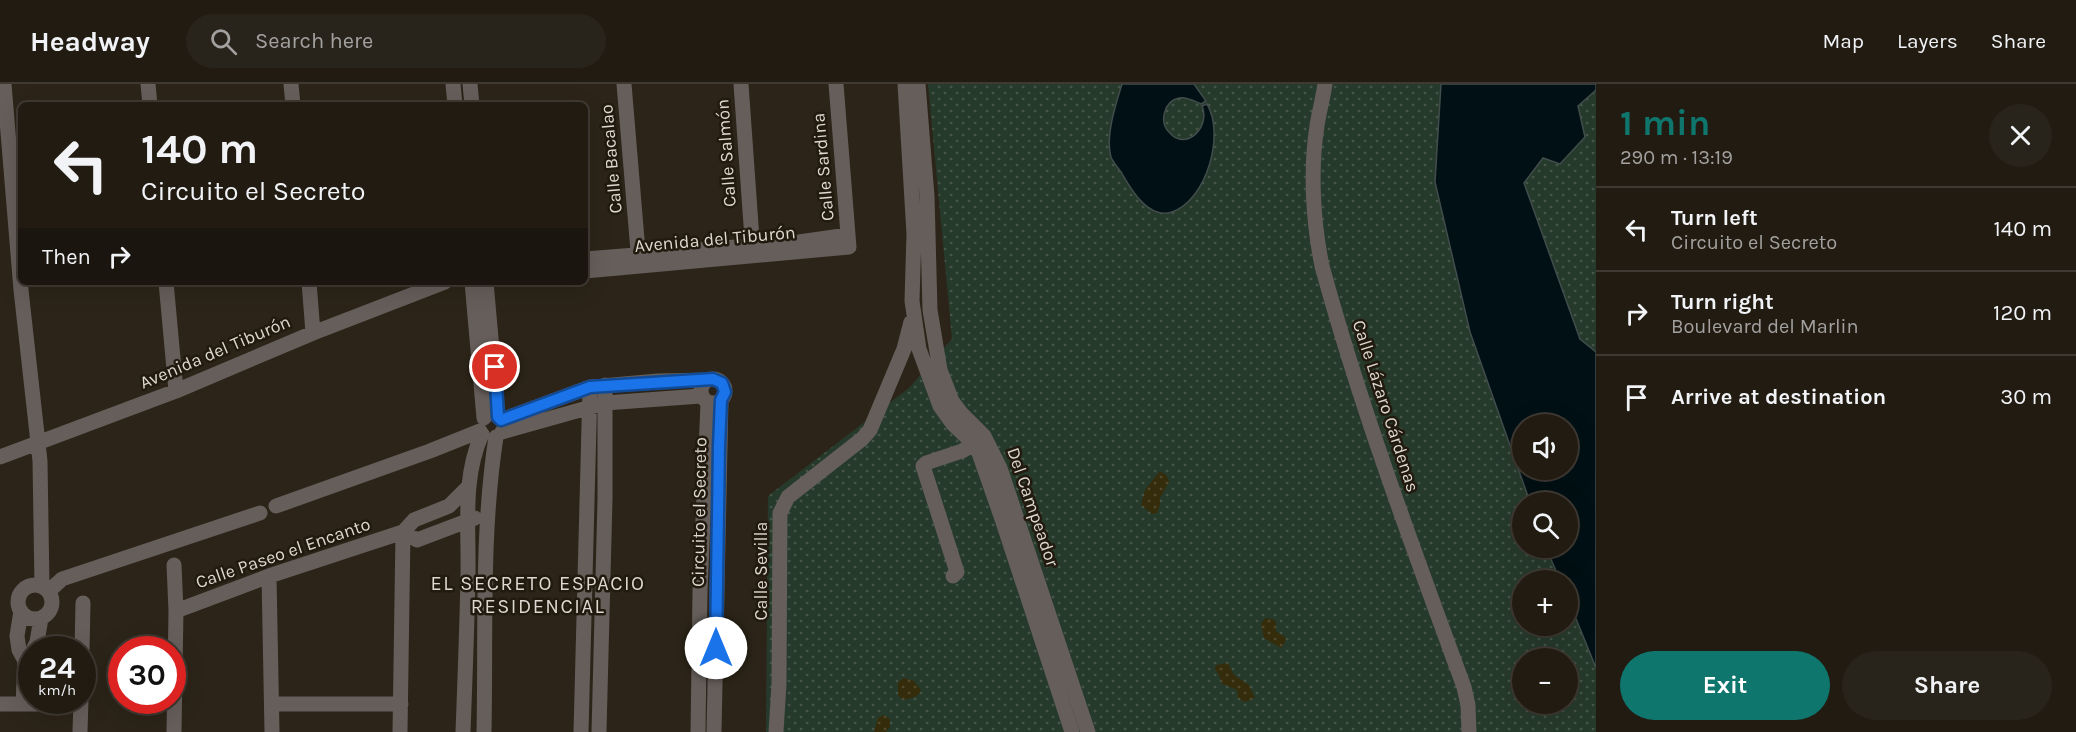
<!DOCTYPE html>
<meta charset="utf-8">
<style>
body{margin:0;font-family:Karla,sans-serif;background:#29241b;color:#f1f3f6;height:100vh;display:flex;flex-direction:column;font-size:22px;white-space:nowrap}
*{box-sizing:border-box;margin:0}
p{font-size:20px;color:#a2a19f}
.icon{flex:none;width:33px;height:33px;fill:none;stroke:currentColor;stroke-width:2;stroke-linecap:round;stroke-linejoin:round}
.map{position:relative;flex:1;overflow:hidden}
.drawer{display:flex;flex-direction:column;background:#211b12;width:480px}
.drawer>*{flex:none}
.banner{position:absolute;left:18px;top:18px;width:570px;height:183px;border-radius:9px;box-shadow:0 6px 24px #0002,0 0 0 2px #3e3932;background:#211b12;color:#f1f3f6;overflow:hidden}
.buttons{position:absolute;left:1512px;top:330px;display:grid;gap:12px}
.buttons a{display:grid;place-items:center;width:66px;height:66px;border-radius:50%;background:#211b12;box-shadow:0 6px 24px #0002,0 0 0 2px #3e3932;font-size:30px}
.speed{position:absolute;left:18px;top:552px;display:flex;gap:12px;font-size:30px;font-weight:700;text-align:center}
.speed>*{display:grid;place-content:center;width:78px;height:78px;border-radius:50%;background:#211b12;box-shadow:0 6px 24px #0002,0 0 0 2px #3e3932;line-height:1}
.speed small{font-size:15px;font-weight:400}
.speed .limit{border:9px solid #d22;background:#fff;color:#111}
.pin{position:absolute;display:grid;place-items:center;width:51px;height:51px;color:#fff;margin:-26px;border:3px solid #fff;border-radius:50%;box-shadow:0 2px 6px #0007}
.me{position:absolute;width:66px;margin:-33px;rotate:0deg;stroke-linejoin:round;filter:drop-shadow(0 0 4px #0008)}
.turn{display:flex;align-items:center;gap:21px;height:126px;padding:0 24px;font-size:27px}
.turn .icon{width:78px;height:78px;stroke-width:2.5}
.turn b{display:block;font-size:42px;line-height:51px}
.then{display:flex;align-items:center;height:57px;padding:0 24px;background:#0003;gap:12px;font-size:22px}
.round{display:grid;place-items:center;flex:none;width:63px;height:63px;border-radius:32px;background:#29241b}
.summary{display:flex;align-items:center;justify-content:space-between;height:102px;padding:0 24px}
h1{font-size:36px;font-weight:700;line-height:45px;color:#0f766e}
.action{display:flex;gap:12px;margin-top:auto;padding:12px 24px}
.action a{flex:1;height:69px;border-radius:36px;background:#0f766e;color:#fff;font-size:24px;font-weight:700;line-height:69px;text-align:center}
.action a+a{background:#29241b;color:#f1f3f6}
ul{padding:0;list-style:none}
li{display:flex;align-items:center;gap:18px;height:84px;padding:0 24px;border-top:2px solid #3e3932}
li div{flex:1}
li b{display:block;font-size:22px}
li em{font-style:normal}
header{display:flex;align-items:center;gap:36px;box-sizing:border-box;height:84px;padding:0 30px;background:#211b12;border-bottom:2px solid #3e3932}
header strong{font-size:28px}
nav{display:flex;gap:33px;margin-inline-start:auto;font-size:21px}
.search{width:420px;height:54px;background:#29241b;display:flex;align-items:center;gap:15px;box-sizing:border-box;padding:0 21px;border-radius:33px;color:#a2a19f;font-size:22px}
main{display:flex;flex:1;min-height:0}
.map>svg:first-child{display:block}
.grass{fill:url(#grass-dots);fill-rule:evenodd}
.sand{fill:url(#sand-dots)}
.water{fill:#001014;stroke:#424c4c;stroke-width:1.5;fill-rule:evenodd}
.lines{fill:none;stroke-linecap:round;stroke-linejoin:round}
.minor{stroke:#655e5a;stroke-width:15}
.route-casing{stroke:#114b97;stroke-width:15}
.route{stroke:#1a73e8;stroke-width:10}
.labels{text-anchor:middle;stroke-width:5;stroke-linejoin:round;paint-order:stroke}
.street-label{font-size:18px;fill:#ddd8d0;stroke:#221a0e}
.neighbourhood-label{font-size:20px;letter-spacing:1.5px;fill:#ddd8d0;stroke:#221a0e}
</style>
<header>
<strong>Headway</strong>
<div class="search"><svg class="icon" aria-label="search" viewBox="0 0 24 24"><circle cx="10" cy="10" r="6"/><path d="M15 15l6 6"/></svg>Search here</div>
<nav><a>Map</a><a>Layers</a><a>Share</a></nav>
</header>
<main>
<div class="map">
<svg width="1596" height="648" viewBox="0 0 1596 648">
<defs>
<pattern id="grass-dots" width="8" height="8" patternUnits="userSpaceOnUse" patternTransform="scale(1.5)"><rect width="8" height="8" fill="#263a2b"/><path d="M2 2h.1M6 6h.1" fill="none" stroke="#455649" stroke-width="1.8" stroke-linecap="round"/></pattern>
<pattern id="sand-dots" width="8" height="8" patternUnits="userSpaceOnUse" patternTransform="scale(1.5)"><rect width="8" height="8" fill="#342c0b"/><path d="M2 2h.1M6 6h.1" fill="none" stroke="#514a2e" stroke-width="1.8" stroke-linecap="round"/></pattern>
</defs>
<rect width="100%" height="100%" fill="#2c2418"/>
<path class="grass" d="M928 0H1596V648H766L768 412 909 304 952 255ZM1522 340H1568V386H1522ZM1522 418H1568V464H1522ZM1522 496H1568V542H1522ZM1522 574H1568V620H1522Z"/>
<path class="sand" d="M1160 387 1167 392 1169 398 1160 414V421L1157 429 1152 430 1141 421 1145 406Z
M1265 534 1273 535 1276 538V547L1286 554 1285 558 1281 564 1264 554 1261 540Z
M1228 579 1234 591 1249 601 1255 614 1245 618 1238 614 1237 606 1221 599 1220 593 1215 585 1216 581Z
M904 594 914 597 921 606C918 614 910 614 903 616L898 611V598Z
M884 631 890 635V643L886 648H874L878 634Z"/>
<path class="water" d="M1122 0H1194L1206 17 1201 20C1194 17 1186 12 1179 14 1164 17 1159 38 1169 48 1186 69 1211 42 1202 22L1207 20C1225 50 1207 116 1172 128 1148 136 1131 105 1121 88 1118 84 1113 78 1111 73 1105 53 1116 19 1122 0Z
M1441 0H1596V6L1578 22 1585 53 1560 80 1543 74 1524 99 1580 255 1596 268V584L1568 515V496H1560L1546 464H1568V418H1530L1470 248 1435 98ZM1522 340H1568V386H1522Z"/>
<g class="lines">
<path class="minor" d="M4 0 21 206 40 377 42 502
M148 0 150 21
M291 0 293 21
M453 0 455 21
M470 0 472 21
M624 0 639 179
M741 0 753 169
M905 0 914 150 912 217 919 265 940 322 953 340 974 360 979 369 1002 435 1072 648
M918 0 927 112 930 226 940 286 952 317 961 329 984 352 1000 384 1088 648
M1325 0C1323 14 1319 28 1317 42 1310 86 1313 138 1322 182 1361 325 1413 464 1464 603L1468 621 1469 648
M585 175 799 158 848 151
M585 187 849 163 836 0
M166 198 176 307
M309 198 313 249
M472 198 484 334
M486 198 498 333
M701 307a12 12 0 1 1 24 0a12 12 0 1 1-24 0Z
M501 336 590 303 658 297 708 296
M502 348 605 319 701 312
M0 373 176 307 313 249 445 198
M276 422 430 367 480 347
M403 448 417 456 475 434
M269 492 272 648
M953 492 957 488 923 382 926 379 962 367 974 360
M18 518a17 17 0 1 1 34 0a17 17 0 1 1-34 0Z
M49 507 62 495 260 429
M21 527 17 552 19 566 25 577 23 620
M176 527 269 492 403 448 414 436 449 422 468 403
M33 566 37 558 41 534
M82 566 83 519
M0 620H81
M273 620H401
M80 648 81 616
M174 648 176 527 174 481
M400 648 403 448
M463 648C465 596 467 543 468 491 469 443 462 394 482 350
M484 648C486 550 481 450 496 353
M581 648 590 303
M599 648 605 415V301
M698 648 700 507 708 319
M714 648 721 316
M776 648 779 600 780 429 788 413 862 355 870 346 904 265 911 238"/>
</g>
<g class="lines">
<g class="route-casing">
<path id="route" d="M495 283 498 333 501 336 590 303 713 295 722 299 725 308 721 316 719 362 716 564"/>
</g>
<use href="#route" class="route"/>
</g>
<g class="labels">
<g class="street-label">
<text transform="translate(726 69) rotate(-94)" y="6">Calle Salmón</text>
<text transform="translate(611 75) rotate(-95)" y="6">Calle Bacalao</text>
<text transform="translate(823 83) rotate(-95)" y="6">Calle Sardina</text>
<text transform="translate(715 155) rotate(-5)" y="6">Avenida del Tiburón</text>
<text transform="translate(215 268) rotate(-23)" y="6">Avenida del Tiburón</text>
<text transform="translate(1386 322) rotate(72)" y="6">Calle Lázaro Cárdenas</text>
<text transform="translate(1033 423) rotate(71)" y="6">Del Campeador</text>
<text transform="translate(699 428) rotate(-89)" y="6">Circuito el Secreto</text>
<text transform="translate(283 469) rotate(-19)" y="6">Calle Paseo el Encanto</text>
<text transform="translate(761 487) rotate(-90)" y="6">Calle Sevilla</text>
</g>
<g class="neighbourhood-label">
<text x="538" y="506">EL SECRETO ESPACIO<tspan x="538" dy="23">RESIDENCIAL</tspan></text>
</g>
</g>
</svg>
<div class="buttons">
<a><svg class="icon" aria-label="sound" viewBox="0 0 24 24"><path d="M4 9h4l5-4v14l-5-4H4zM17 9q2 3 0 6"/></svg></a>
<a><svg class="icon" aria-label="search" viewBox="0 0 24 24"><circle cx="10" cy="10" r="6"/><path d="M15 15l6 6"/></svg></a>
<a>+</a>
<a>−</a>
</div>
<div class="speed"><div>24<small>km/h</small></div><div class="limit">30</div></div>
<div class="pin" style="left:495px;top:283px;background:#d93025"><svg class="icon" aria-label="arrive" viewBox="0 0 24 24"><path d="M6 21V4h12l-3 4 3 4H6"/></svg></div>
<svg class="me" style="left:716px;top:564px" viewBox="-20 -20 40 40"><circle r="19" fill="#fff"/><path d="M0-13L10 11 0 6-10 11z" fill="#1a73e8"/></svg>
<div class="banner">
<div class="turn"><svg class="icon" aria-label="left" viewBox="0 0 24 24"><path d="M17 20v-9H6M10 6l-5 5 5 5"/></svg><div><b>140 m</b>Circuito el Secreto</div></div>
<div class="then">Then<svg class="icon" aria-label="right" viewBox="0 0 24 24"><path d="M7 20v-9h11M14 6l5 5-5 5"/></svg></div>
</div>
</div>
<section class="drawer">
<div class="summary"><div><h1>1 min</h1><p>290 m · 13:19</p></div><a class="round"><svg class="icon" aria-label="close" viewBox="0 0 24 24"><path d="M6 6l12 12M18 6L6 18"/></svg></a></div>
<ul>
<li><svg class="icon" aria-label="left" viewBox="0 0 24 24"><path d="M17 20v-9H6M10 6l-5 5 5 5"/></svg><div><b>Turn left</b><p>Circuito el Secreto</p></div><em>140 m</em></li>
<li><svg class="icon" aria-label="right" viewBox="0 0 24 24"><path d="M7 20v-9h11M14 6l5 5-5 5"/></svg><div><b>Turn right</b><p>Boulevard del Marlin</p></div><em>120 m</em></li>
<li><svg class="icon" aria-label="arrive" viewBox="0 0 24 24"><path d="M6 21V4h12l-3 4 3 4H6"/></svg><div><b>Arrive at destination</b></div><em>30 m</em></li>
</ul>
<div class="action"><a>Exit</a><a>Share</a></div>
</section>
</main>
